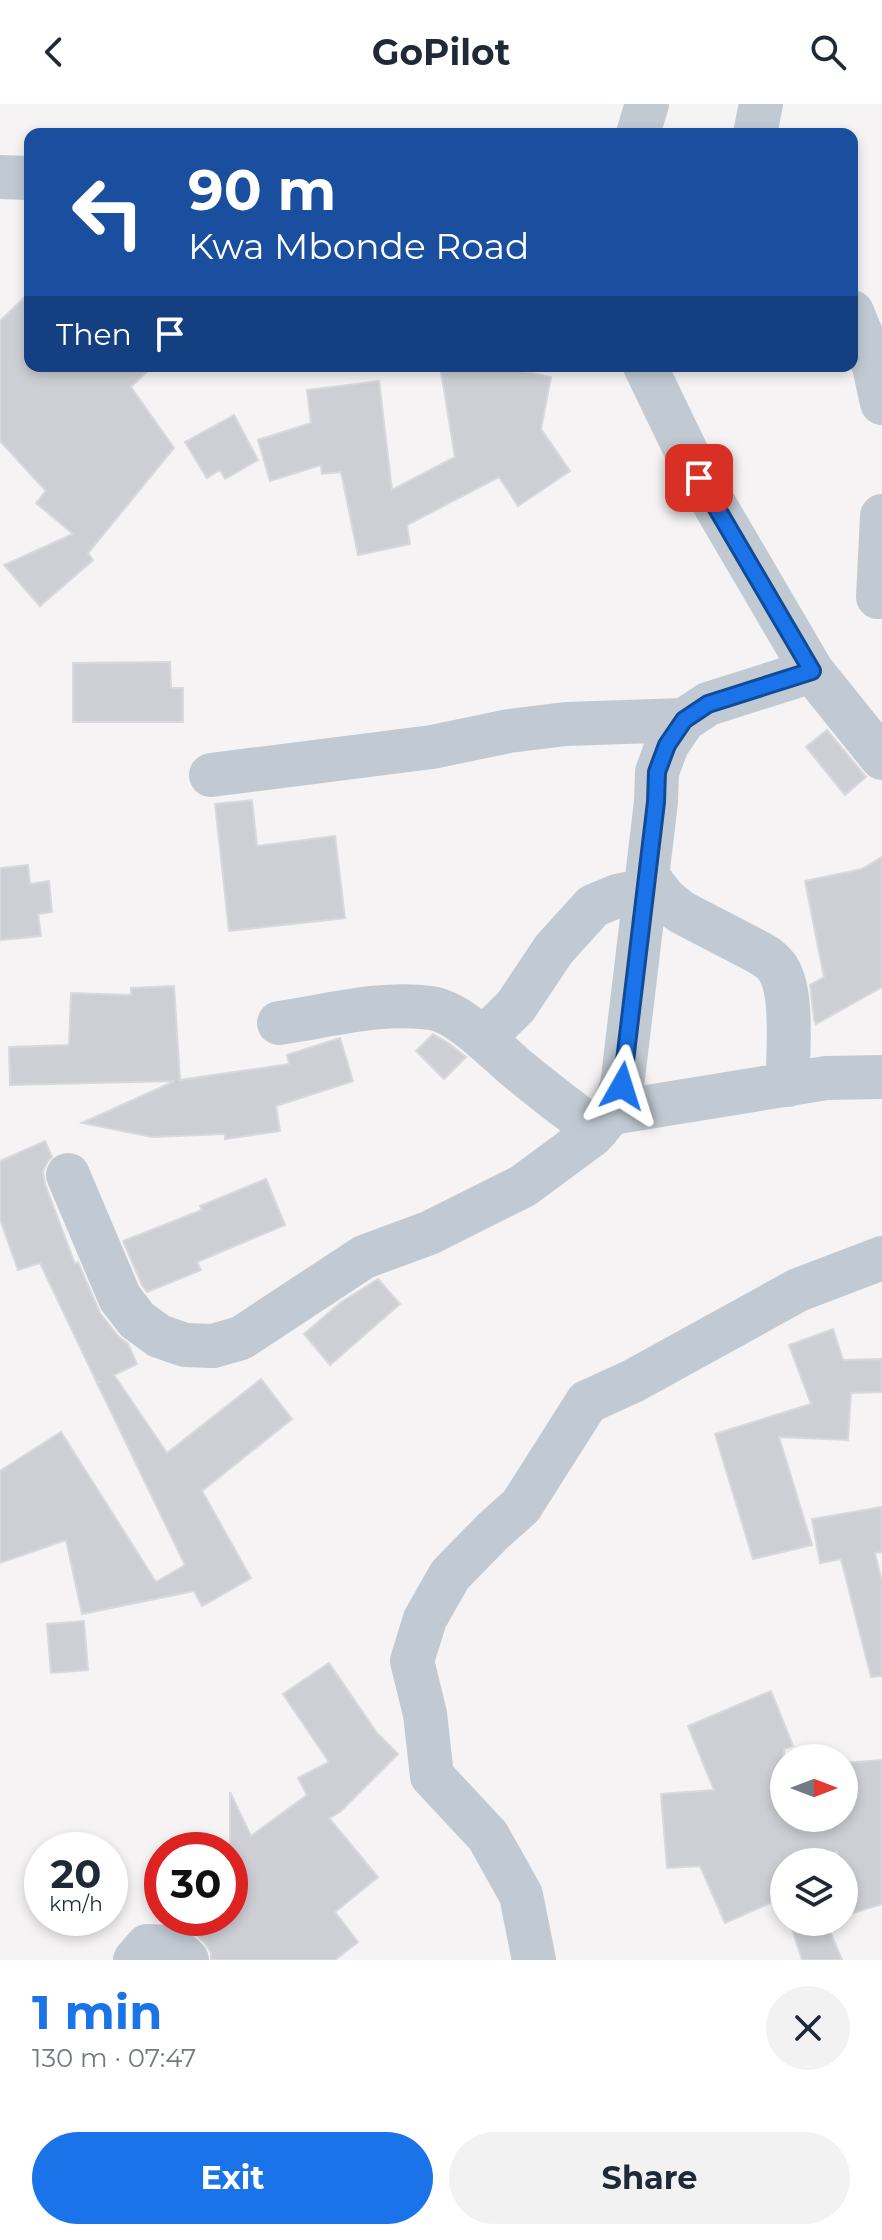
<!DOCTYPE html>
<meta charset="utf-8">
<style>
body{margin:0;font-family:Montserrat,sans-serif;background:#f2f2f3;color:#1f2937;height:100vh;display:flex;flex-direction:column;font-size:30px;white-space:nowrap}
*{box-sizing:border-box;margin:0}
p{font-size:26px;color:#747a83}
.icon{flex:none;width:44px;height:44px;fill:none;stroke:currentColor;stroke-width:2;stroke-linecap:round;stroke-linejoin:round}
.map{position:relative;height:1856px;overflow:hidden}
.panel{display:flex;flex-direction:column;background:#fff;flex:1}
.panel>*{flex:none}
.guide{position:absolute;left:24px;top:24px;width:834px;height:244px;border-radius:16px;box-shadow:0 4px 12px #0003;background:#1a4fa0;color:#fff;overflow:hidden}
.needle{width:52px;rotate:90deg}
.fabs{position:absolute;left:770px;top:1640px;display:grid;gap:16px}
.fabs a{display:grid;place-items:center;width:88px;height:88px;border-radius:50%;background:#fff;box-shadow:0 4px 12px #0003;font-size:40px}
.speed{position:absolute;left:24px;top:1728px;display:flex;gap:16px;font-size:40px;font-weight:700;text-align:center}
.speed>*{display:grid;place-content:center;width:104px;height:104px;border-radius:50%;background:#fff;box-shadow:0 4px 12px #0003;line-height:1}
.speed small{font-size:20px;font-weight:400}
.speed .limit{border:12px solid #d22;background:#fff;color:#111}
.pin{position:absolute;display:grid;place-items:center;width:68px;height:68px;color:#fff;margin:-34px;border-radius:16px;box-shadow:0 4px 12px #0006}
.me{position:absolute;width:88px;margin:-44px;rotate:6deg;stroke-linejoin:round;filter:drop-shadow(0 0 6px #0008)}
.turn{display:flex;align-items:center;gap:28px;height:168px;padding:0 32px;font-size:36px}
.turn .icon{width:104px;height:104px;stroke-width:2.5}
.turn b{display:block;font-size:56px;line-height:68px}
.then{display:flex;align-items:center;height:76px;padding:0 32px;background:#0003;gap:16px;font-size:30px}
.round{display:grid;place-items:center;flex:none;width:84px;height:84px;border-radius:42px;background:#f2f2f3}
.headline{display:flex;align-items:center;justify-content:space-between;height:136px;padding:0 32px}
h1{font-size:48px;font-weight:700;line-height:60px;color:#1a73e8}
.cta{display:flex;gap:16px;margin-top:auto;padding:16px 32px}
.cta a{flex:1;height:92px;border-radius:48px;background:#1a73e8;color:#fff;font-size:32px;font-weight:700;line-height:92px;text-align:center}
.cta a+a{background:#f2f2f3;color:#1f2937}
header{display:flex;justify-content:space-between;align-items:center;height:104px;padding:0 32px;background:#fff;font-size:36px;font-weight:700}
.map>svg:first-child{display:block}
.building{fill:#cdcfd5;stroke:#d7d9de;stroke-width:2}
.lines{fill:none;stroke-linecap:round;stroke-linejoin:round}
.minor{stroke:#c1cad2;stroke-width:44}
.route-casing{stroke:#114b97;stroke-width:20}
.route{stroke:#1a73e8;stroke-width:14}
</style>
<header><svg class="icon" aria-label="back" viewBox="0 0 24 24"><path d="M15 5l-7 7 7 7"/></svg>GoPilot<svg class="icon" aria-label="search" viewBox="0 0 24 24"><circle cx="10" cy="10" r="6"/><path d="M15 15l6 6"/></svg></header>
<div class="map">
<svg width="882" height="1856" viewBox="0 0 882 1856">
<rect width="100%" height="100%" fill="#f5f3f3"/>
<path class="building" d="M30 188V262H153L131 283 174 344 88 449 93 456 40 502 4 461 73 430 36 399 46 387 0 337V217Z
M440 262H497L551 273 541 325 570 367 518 402 499 373 407 421 410 440 358 451 341 368 322 370 321 361 270 377 258 336 311 319 307 286 379 277 392 386 455 353Z
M234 311 258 356 225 375 220 366 207 374 185 338Z
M170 558 171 584H183V618H73V559Z
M827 626 866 673 845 691 806 643Z
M252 696 257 742 335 732 345 814 229 827 215 700Z
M882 753V883L816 920 814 915 810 881 824 873 805 777 862 765Z
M28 761 30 780 49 777 52 808 38 810 41 832 0 836V764Z
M174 882 180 976 289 960 287 951 340 934 353 977 276 1002 280 1027 225 1035V1030L152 1033 82 1019 175 977 10 981 9 943 69 941 71 889 131 891V884Z
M433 930 450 940 466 953 444 975 416 947Z
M45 1037 52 1053 48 1057 43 1067 45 1080 75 1160 78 1158 100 1209 118 1232 128 1240 137 1260 114 1271 167 1349 261 1275 292 1315 202 1387 251 1474 202 1502 194 1487 82 1510 66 1436 0 1459V1367L61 1328 156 1478 185 1461 97 1279 101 1277 97 1279 40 1159 18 1166 0 1115V1057Z
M266 1075 285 1121 197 1158 201 1166 147 1188 142 1181 123 1137 202 1106 200 1102Z
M378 1175 400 1200 330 1261 304 1230 340 1199Z
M833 1225 843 1256 882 1255V1288L851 1289 848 1336 779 1333 812 1441 753 1455 715 1330 811 1300 789 1241Z
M882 1403V1448L875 1449 882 1478V1572L871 1573 841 1455 820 1459 812 1415Z
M84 1517 88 1566 51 1569 47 1520Z
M329 1559 377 1629 398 1650 340 1708 329 1714 378 1773 335 1808 358 1838 335 1856H211V1849L205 1839 192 1827 212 1814H230V1688L251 1732 307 1691 298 1674 329 1658 283 1590Z
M771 1587 793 1642 784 1645V1714H844V1659L882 1656V1800L853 1809 844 1773V1758H840L837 1747 806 1758H784V1793L725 1819 700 1762 667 1764 661 1690 714 1686 688 1622Z
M790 1818H826L842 1856H802Z"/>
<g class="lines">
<path class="minor" d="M638 30 647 0
M755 30 761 0
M0 73 30 74
M852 208 874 262 882 299
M645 262 699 374 812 567 882 654
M878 493 882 412
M211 671 432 643 509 627 566 620 684 616
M647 772 665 795 681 808 756 847C763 851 771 855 776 862 795 885 787 951 788 981
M279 919C329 912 380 897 431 904 459 908 494 945 515 963 542 985 568 1006 597 1026
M483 935 516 902 554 845 593 802 617 792 645 786
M611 1009 826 974 882 973
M68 1071 120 1194 137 1216 159 1232 185 1241 213 1242 241 1234 364 1153 429 1129 523 1082 592 1031 611 1009 622 982 656 698 657 668 667 641 684 616 708 600 812 567
M135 1856 147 1842C163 1842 176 1843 187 1856
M534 1856 521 1791 488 1732 432 1672 425 1610 412 1557 425 1515 450 1471 492 1428 521 1402 587 1298 633 1277 798 1186 882 1154"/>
</g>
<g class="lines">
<g class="route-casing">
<path id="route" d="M622 982 656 698 657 668 667 641 684 616 708 600 812 567 699 374"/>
</g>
<use href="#route" class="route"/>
</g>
</svg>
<div class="fabs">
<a><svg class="needle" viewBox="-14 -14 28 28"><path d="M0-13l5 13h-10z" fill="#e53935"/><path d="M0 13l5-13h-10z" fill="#747a83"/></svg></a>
<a><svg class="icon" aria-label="layers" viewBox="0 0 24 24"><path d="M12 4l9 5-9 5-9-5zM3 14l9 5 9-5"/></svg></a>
</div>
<div class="speed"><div>20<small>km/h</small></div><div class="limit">30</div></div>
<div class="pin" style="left:699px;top:374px;background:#d93025"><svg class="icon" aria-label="arrive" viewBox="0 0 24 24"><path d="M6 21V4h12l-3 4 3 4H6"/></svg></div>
<svg class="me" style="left:622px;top:982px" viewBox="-20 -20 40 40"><path d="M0-17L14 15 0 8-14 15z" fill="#1a73e8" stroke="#fff" stroke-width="4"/></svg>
<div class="guide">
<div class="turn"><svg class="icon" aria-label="left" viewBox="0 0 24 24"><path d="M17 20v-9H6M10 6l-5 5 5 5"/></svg><div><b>90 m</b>Kwa Mbonde Road</div></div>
<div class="then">Then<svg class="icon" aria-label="arrive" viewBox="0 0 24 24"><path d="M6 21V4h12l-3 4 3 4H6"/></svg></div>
</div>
</div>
<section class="panel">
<div class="headline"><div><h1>1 min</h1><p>130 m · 07:47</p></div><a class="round"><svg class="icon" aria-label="close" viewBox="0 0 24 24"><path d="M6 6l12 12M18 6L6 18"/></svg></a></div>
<div class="cta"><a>Exit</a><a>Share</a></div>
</section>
